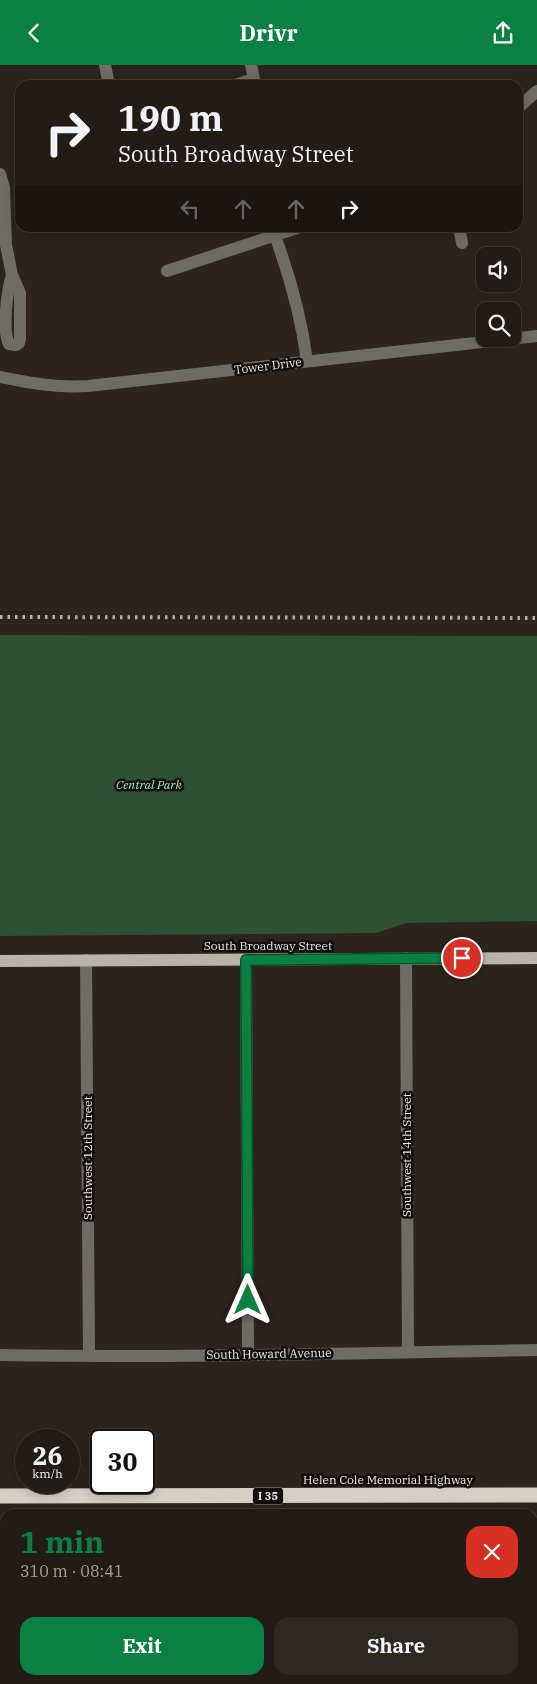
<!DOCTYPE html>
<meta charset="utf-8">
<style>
body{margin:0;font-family:"IBM Plex Serif",serif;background:#2e2823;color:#f1f3f6;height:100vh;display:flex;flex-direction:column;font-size:19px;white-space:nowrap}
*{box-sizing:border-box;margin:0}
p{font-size:16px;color:#a2a1a1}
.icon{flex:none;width:28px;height:28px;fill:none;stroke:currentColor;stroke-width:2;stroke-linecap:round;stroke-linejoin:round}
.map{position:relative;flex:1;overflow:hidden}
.drawer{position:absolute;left:0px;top:1444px;width:538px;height:176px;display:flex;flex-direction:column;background:#221b16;border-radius:15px 15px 0 0;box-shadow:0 2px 12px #0003,0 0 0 1px #3f3935}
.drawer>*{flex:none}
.guide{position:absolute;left:15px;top:15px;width:508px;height:152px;border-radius:15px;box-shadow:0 2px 12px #0003,0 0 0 1px #3f3935;background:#221b16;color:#f1f3f6;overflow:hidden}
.tools{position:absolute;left:476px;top:182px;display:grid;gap:10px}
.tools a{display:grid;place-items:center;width:45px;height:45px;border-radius:10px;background:#221b16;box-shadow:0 2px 12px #0003,0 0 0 1px #3f3935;font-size:25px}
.speed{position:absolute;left:15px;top:1364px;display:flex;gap:10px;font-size:25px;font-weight:700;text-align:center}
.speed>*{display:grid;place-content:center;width:65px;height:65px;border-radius:50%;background:#221b16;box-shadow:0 2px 12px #0003,0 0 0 1px #3f3935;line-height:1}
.speed small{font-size:12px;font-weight:400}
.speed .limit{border:2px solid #111;border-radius:8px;background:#fff;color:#111}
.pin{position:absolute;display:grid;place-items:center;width:42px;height:42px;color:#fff;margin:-21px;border:2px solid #fff;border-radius:50%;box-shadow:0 1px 5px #0007}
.me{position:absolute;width:55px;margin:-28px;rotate:0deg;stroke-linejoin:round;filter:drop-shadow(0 0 4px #0008)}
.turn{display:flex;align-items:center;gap:18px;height:105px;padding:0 20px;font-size:22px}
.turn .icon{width:65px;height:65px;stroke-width:2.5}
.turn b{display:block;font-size:35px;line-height:42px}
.lanes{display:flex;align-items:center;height:48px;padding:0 20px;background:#0003;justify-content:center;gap:25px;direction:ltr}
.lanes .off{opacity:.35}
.round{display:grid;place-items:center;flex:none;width:52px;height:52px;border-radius:15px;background:#2e2823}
.summary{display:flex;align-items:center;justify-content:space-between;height:85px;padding:0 20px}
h1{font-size:30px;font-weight:700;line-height:38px;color:#0b8043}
.action{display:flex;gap:10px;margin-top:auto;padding:10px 20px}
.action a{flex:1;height:58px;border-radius:15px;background:#0b8043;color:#fff;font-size:20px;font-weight:700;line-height:58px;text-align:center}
.action a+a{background:#2e2823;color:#f1f3f6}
header{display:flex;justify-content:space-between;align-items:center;height:65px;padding:0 20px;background:#0b8043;color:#fff;font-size:22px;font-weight:700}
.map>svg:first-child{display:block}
.green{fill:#2e5033}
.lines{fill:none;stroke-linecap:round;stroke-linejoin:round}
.minor{stroke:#6f6c68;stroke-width:12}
.major{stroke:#b9b3a9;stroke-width:12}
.highway{stroke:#d6cfc3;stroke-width:15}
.rail{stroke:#b5aea9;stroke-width:4;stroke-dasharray:2.5 5;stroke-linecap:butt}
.route-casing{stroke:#07532c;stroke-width:12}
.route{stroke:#0b8043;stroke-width:9}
.labels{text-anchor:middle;stroke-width:5;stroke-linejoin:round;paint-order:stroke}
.shield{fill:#120e0c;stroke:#aca7a3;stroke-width:1}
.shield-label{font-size:11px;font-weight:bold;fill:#eee8e4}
.street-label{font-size:12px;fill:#eee8e4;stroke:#120e0c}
.park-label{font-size:12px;font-style:italic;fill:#a0ebab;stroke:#120e0c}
</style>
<header><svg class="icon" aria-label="back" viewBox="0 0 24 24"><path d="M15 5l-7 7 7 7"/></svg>Drivr<svg class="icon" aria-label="share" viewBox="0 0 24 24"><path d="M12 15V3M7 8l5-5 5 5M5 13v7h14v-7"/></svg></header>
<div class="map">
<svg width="537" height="1619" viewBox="0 0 537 1619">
<rect width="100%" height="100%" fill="#2d241e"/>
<path class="green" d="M0 570 537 571V856L406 858 376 868 0 871Z"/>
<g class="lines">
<path class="minor" d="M105 0 109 20
M235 20 254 14 251 0
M518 43 537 26
M0 109 4 123 6 180 12 210 20 228V274L19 278 16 280 9 279C2 264 7 226 12 210
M459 162 462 178
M275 171C291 214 301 251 307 296
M167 206 300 162
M0 312C31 318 56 323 88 321L537 271
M406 893 408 1287
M86 895 89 1291
M246 895 248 1290
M0 1290C179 1293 358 1288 537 1285
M0 1523H5
M532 1523H537
M0 1599H5
M8 1615V1619
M124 1615V1619
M285 1615 286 1619
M303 1615V1619
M338 1615V1619
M444 1615V1619
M478 1615V1619
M532 1615V1619
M44 1619V1615
M370 1619V1615"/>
<path class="major" d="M0 896 537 893"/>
<path class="highway" d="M0 1431 537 1430
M0 1467H5
M532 1467H537"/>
<path class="rail" d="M0 552 537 553"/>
</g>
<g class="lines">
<g class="route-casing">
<path id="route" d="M248 1235 246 895 462 893"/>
</g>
<use href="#route" class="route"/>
</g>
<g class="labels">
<rect class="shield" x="253" y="1422.5" width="30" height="17" rx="4"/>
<g class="shield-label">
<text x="268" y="1435">I 35</text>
</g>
<g class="street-label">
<text transform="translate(268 301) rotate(-7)" y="4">Tower Drive</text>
<text x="268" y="885">South Broadway Street</text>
<text transform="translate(407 1090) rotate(-90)" y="4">Southwest 14th Street</text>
<text transform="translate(88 1093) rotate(-90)" y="4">Southwest 12th Street</text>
<text transform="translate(269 1289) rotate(-1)" y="4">South Howard Avenue</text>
<text x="388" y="1419">Helen Cole Memorial Highway</text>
</g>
<g class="park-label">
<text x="149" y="724">Central Park</text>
</g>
</g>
</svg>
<div class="tools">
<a><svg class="icon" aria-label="sound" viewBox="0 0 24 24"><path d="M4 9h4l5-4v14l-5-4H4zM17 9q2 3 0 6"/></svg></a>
<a><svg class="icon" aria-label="search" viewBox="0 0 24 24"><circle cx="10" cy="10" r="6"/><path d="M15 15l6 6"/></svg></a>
</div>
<div class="speed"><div>26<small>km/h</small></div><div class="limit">30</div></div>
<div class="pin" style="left:462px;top:893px;background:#d93025"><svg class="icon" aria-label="arrive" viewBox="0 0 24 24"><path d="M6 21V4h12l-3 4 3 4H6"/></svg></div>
<svg class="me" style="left:248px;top:1235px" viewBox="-20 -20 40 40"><path d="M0-17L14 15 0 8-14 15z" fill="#0b8043" stroke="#fff" stroke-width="4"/></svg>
<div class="guide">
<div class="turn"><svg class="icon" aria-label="right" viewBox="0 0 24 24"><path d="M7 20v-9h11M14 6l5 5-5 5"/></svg><div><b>190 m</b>South Broadway Street</div></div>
<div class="lanes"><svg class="icon off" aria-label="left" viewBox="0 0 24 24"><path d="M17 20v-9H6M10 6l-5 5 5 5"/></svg><svg class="icon off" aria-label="ahead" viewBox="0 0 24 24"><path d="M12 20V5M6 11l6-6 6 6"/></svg><svg class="icon off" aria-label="ahead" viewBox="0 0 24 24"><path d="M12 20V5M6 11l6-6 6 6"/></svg><svg class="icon" aria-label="right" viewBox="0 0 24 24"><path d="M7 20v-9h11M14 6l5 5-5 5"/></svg></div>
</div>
<section class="drawer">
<div class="summary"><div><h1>1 min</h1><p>310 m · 08:41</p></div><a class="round" style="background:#d93025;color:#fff"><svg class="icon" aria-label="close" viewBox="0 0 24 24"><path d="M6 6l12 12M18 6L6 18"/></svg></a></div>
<div class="action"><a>Exit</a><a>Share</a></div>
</section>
</div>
